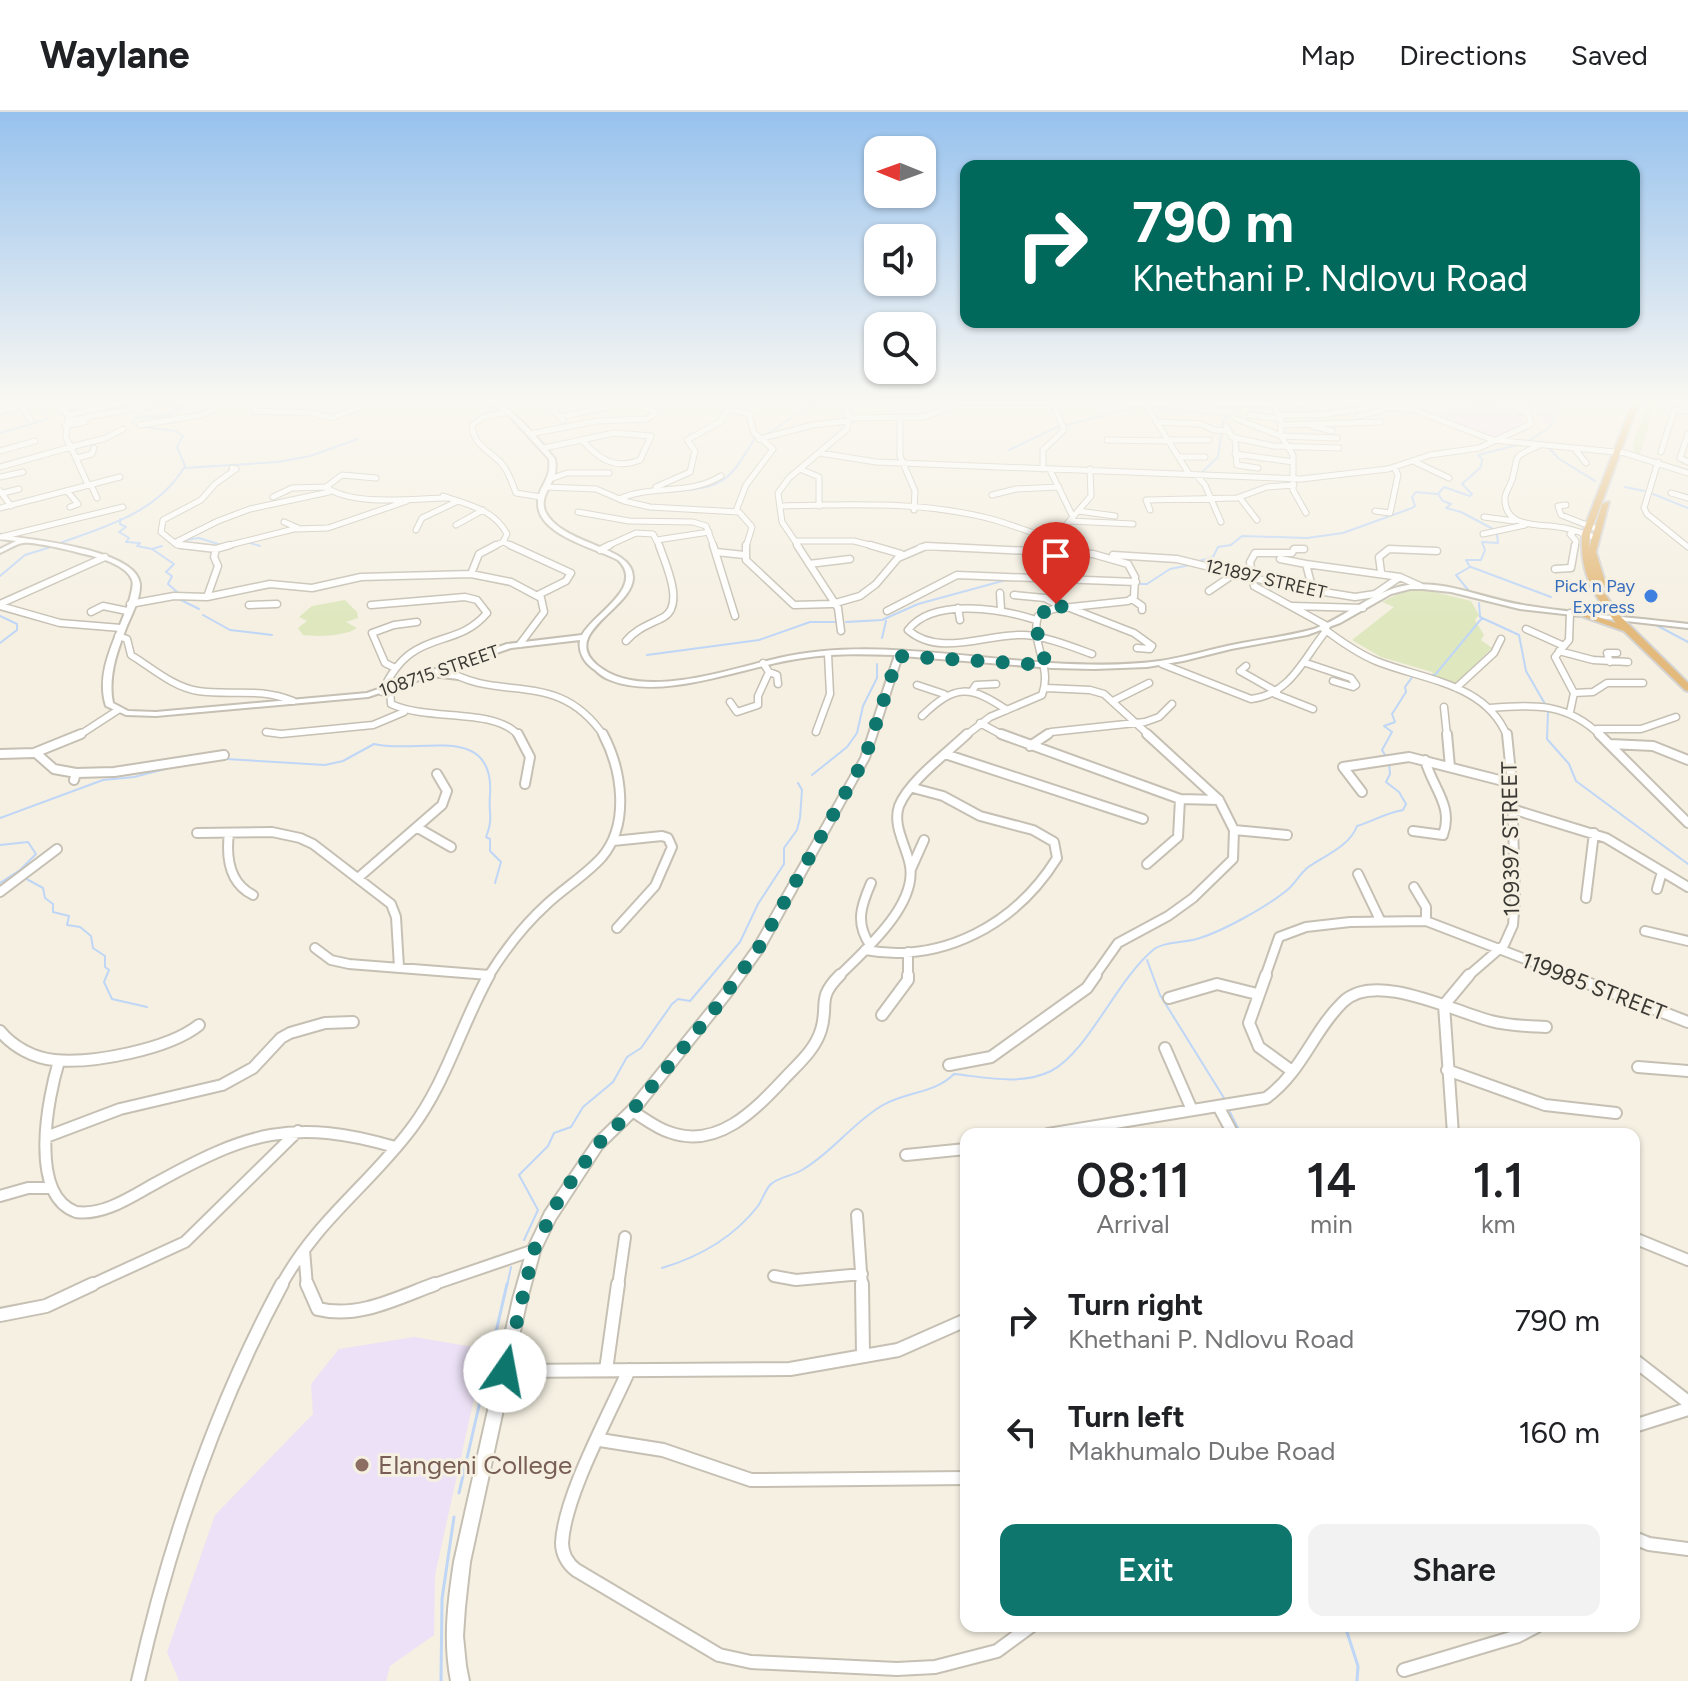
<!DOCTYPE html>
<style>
body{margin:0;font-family:Figtree,sans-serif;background:#f2f2f2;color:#202124;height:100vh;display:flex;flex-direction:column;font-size:30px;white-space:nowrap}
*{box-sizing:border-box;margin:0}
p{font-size:26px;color:#757577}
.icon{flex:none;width:44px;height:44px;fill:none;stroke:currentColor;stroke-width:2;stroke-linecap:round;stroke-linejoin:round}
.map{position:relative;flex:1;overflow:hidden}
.drawer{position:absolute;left:960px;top:1016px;width:680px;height:504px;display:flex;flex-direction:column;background:#fff;border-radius:16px;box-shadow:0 2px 6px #0004}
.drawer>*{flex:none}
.hud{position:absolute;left:960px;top:48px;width:680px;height:168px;border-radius:16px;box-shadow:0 2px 6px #0004;background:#00695c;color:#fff;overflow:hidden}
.needle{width:52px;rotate:271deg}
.fabs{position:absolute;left:864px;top:24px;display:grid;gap:16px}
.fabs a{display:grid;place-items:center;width:72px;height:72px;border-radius:16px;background:#fff;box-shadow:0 2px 6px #0004;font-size:40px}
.pin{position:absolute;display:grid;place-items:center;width:68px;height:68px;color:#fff;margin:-82px -34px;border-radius:50% 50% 50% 0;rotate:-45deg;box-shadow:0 0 8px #0007}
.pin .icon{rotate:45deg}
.me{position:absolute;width:88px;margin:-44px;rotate:12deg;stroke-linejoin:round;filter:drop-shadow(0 0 6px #0008)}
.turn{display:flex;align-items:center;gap:28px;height:168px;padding:0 40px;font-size:36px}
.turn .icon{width:104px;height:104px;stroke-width:2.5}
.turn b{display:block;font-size:56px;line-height:68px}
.eta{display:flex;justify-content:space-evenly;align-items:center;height:136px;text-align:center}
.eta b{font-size:48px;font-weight:600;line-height:56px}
.primary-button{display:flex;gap:16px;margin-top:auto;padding:16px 40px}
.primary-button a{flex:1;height:92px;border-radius:16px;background:#0f766e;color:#fff;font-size:32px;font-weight:600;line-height:92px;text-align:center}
.primary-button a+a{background:#f2f2f2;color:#202124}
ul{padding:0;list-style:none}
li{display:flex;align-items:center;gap:24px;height:112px;padding:0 40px}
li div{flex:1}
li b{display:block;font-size:30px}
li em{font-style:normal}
header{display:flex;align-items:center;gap:48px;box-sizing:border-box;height:112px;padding:0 40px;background:#fff;border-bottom:2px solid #e0e0e0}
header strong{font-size:38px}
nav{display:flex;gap:44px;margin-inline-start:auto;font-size:28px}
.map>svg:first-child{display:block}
.education{fill:#ece1f6}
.green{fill:#dee7be}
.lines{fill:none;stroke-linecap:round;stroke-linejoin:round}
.stream-far1{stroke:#bfd6f7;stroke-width:2}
.stream{stroke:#bfd6f7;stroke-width:3}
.river{fill:#bfd6f7;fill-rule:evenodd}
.minor-far4-casing{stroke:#c5c0b3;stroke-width:7}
.minor-far3-casing{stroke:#c5c0b3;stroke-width:9}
.minor-far2-casing{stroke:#c5c0b3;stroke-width:12}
.minor-far1-casing{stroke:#c5c0b3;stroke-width:14}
.minor-casing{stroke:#c5c0b3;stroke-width:16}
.tertiary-casing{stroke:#c5c0b3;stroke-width:4}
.primary-casing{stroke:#d4d3d2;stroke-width:4}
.minor-far4{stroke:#fff;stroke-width:5}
.minor-far3{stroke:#fff;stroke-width:6}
.minor-far2{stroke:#fff;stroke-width:8}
.minor-far1{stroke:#fff;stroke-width:10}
.minor{stroke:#fff;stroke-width:12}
.tertiary{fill:#fff;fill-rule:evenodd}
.primary{fill:#e3ba7b;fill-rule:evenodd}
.route{stroke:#0f766e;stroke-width:14;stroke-dasharray:0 25.2}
.shop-dot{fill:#3f7fe0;stroke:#f5f0e2;stroke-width:3}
.education-dot{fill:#8d6e63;stroke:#f5f0e2;stroke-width:3}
.labels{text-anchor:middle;stroke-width:6;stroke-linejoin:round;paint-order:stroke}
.far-street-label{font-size:18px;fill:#3a3833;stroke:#f5f0e2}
.far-shop-label{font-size:18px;fill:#366cbe;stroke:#f5f0e2;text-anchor:end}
.street-label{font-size:22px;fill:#3a3833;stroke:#f5f0e2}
.near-education-label{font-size:26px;fill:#785e54;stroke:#f5f0e2;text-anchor:start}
</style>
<header>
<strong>Waylane</strong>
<nav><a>Map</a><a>Directions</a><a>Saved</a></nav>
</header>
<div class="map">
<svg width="1688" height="1569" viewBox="0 0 1688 1569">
<rect width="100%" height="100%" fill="#f5f0e2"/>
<path class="education" d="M1520 287H1566L1560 291 1549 312H1543Z
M1486 290 1505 297 1511 292 1523 302 1525 313 1495 326 1430 303Z
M414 1225 485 1237 435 1463 434 1523 390 1554 386 1569H179L167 1540 215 1403 313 1302 311 1272 339 1237Z"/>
<path class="green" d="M1649 287H1674L1679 291 1654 294 1640 342H1635L1633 331Z
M1423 477 1471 489 1479 503 1475 508 1484 523 1481 528 1492 536 1455 572 1435 566 1432 560 1381 545 1352 528 1394 495 1382 490 1404 479Z
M345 488 357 500 358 506 346 510 357 516C346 524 317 525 303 523L298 516 307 509 299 505 312 494Z"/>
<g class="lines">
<path class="stream-far1" d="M183 294 217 287
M1151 295 1227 304
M1066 313 1142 294
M137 314 132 309 144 299 174 290
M0 321 48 307 42 290
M766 323 806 296 832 287
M1527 330 1549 316 1560 295 1571 287
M1549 336 1558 346 1595 369
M1009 338 1059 314
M184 356 278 350 310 344 358 327
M1200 362 1218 345 1223 309 1242 295
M1625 375 1644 379
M676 379C727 375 729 368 755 326
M1653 382 1688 396
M120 407V412L126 415 119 420 129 426 126 430 140 431 137 434 152 437 174 452 166 460 172 464 168 472 177 480
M1493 417 1461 400 1446 396 1451 392 1443 389 1438 382 1444 375 1470 384 1472 382 1462 372 1481 355 1482 347 1478 343 1517 333
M185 428 199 426 221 433
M60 431C108 414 158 400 185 354L177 335 183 324 176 319 143 315
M250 431 260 434
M152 437 162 434
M1199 449 1213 445 1218 435 1231 433 1242 424 1307 426 1343 421 1412 396 1415 394 1412 385 1416 380 1437 382
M1471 455 1551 485
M0 464 25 443 54 434
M1055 470 1072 471
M1083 471 1124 473
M1140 472H1147L1170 457 1190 453
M1469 479 1456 463 1470 455 1466 448H1481L1485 438 1482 430 1498 431 1497 422
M179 487 199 497
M1479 491 1480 505 1519 523 1526 559 1545 592
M203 503 230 518 272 523
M0 504 17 512V518L0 531
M846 510 882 508 918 492 1006 468
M1656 513 1688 530
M882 526 886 509
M647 543 759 528 810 510H836
M1431 563H1435L1482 506
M1548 600 1547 627 1569 652 1576 669 1688 752
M1385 643 1382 638 1392 620 1384 614 1395 610 1392 602 1406 580 1405 575 1413 564 1419 566
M226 647 325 653 343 649 374 632C417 643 495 609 490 683 488 703 494 704 486 725L490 727V739L501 750 495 771
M187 653 200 650
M812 663 847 635 857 621 863 594 877 566V552
M0 706 103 668 134 665 169 656
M0 733 28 730 36 742 20 758 0 771
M23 765 43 776 45 786 53 792V800L69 804 67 813 80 815 91 824 93 836 105 844V855L109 858 104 870 112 887 147 895
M1147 848 1160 883 1224 986
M1230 1000 1241 1022
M524 1128 538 1098 519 1063 548 1034 554 1021 571 1015 583 995 613 970 627 945 641 936 672 892 678 887 690 889 740 830 758 792 784 752V736L797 718 800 706 802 678 798 671
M662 1156C699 1145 733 1126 758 1094 762 1088 765 1079 770 1073 777 1065 793 1064 802 1058 833 1040 852 1011 883 993 907 979 934 982 954 962 985 965 1021 974 1051 959 1088 940 1116 869 1153 838 1164 829 1187 831 1200 826 1225 818 1266 795 1286 779 1294 773 1299 763 1307 756 1324 744 1350 734 1357 714 1374 709 1385 701 1403 698L1406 692 1399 680 1386 670 1390 662 1389 651
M507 1174 511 1155"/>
<path class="stream" d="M459 1381 507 1172
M1345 1514 1358 1554 1357 1569
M441 1569 442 1487 454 1405"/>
<path class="river" d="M135 287H153L187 294 171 305 137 308H134V304L166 301 176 295Z"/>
<g class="minor-far4-casing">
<path id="minor-far4" d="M83 287 86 290
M396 287H411
M542 287 563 308
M843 287 849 306
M860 287 955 290
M1324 287 1414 298 1493 328 1625 341 1688 361
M1143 288 1189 362
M1483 289 1492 287
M1287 290 1325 296
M1272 291 1281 307V324L1293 343V378L1306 401
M74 293 62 298 68 303 122 291
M22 294 31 309
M729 297 749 302 754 321 773 337 746 373 736 399
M0 299 54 287
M509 300 484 305 472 313C473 334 490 338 502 352 509 360 512 371 516 381L541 385
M1250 303 1281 307
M1280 303H1319L1367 296
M1358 304 1383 298
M560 305 617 293
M849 306 924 305 964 290 1272 292 1290 287
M900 306V344L915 379 914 398
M1237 307 1281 324 1337 326
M68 309 130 297
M1158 310 1201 312 1214 318 1228 319
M140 313 201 303 236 288H254V299L313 301 331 306 383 287
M1281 313 1381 310
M65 314 85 310
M1226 314 1232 325 1273 334 1339 336
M1312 314 1332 319
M530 322 597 309 647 307 656 301C627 281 583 288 550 295
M1688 322 1680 346 1688 350
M1235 326 1237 353 1258 356
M759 327 813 313 849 309
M1107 328 1169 329
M1168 328H1209
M1540 333C1510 347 1520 340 1512 368 1510 374 1506 379 1505 385 1503 416 1538 412 1558 415 1570 416 1582 421 1594 425
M544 336 614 321 651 324 640 348C614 358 599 347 582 328
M1574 336 1586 351
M0 339 35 329
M1661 340 1674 298 1688 299
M820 341 876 350 1301 367 1388 357 1430 343 1479 336 1531 312 1529 304 1508 287
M1235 342 1293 350
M1179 345H1205
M77 346 92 342 94 336
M1413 349 1449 366
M1658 350 1644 396 1647 402 1688 435
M0 355 71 335 66 326 68 303
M800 357 819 365V394
M1043 357V338L1064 318 1052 288
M1050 358 1073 405
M1196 363 1205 373 1221 410
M0 365 23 360
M376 366 342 363 326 375C353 395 415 386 448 386
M550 367 567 361H609
M88 373 71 335 106 326 123 317
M91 373 97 386
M546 375 596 377 624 389 650 395 739 400 752 415 746 435
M656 375 690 360 695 339 687 328 720 310 734 287
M0 379 11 394
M67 379 78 392 70 395
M3 381 19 377
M1671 381 1688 386
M992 383 1016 377 1059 375
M443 384C468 393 494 397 507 422L503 430
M273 385 292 376 326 375
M1240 386 1257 408
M619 387C653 372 689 384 721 364
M1566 393 1558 394 1561 403 1597 417
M780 394C850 392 926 389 995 408 1014 414 1034 421 1053 428L1057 435
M0 396 120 365
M1150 398 1146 388 1237 386 1267 375 1294 373
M1078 399 1115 404
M1375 399 1390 401 1398 363 1394 355
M578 400 629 409 693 410 706 414 714 435
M1484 405 1514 409
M1070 409 1133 412
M456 413 483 398
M297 417 328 416 407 389
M416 418 422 406 458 389
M1483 422 1525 413
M1 425 123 395
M657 428 709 420
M1053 428 1091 384 1090 357
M795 429H854L877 435
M503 430 515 435
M174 431 218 409 250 397 329 380
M200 435 177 433 161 420 163 408 201 388 215 372 236 357 232 356
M222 435 298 416 284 410
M492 435 503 430
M605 435 636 421 653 422 660 435
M799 435 782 410 778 381 789 366 847 317 849 306
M920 435H955
M1575 435 1576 429 1570 422 1575 419"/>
</g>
<g class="minor-far3-casing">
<path id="minor-far3" d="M181 433 216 437 230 433
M510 433 571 461 566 469 538 483
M713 433 735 504
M746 433V448L794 493 832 492 860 484 876 472 898 446 926 434 1093 442 1128 452 1135 465 1134 485 1128 489 1053 497 1038 504C1030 532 1053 555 1042 583L990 605 965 624
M797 433 838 496 841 519
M870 433 901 442
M1056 433 1060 440
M1304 437H1294L1292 441H1255L1250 450 1254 474 1327 514
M600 438 610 433
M716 440 744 443
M1113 443 1177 447 1287 474 1355 485 1375 482 1400 465 1420 474
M1280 447 1306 452
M809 452 850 447
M1555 457 1571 456 1575 433
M1381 460 1379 445 1389 437 1437 439
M471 462 479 442 496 433
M1046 464 1049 446
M1209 479 1234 462
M1313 479 1306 452 1400 465
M1000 481 1001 498
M1014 483 1045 486 1064 496
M207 485 270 472 312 476 361 465 471 462 511 470 541 486 544 500 520 532
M1132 487 1142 494V498
M0 492 105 445
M130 492 174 484 207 485 218 454 214 445 216 437
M249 493 277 492
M371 493 465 485 477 488 487 501C454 540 412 513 382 580
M0 494 60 511 121 516
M1292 494 1363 496
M958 496 960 508
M1070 496 1134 521 1152 534 1150 537 1137 536
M887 499 957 463 1136 470
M91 500 103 494 127 499
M1570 501 1569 528 1555 545 1574 581 1570 600
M1036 508C1002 497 933 485 908 518 940 546 987 521 1025 523 1048 525 1070 534 1092 542
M1323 516C1340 529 1357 541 1376 549 1423 568 1486 571 1507 624
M1526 517 1564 534
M118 524 127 527 131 543C152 556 173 575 198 579 233 584 258 575 293 589
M626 529C637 516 649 513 664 505 685 492 665 451 659 433
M1559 539 1593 548 1628 550
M1610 550 1607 541H1617
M1306 551 1351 566 1356 573 1353 575 1333 569
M1162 552 1251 587C1291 582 1303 547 1326 519
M1246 554 1240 559 1277 580
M395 556 385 551 372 521 394 513 417 510
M445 557C500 592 557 555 604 624
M769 560 777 563 778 572
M917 573 944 582
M1046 576 1090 578 1104 582 1150 624
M1456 576 1494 541 1501 527
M390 577 391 592C430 610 495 595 519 624
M972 579 976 573 996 572
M1574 581 1593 580 1607 571H1643
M1275 582 1313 597
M1113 589 1149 571
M730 590 737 600 758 593V584L769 560 763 551
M1444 595 1447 624
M1490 596C1534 592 1568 591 1601 624
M922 604C955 572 970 573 1007 598
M980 611 1004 624
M1597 617H1641L1676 605
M266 620 281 622 373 613 404 600
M816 620 830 582 828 542
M78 624 118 598
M1045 624 1051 620 1145 610 1159 605 1172 592"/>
</g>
<g class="minor-far2-casing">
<path id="minor-far2" d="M518 622 530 645 525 672
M1001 622 1180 687 1219 688
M1447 622 1450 655
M1599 622 1688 711
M1610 632 1653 634 1688 648
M1030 634 1048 622
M0 642 34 641 81 622
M37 642 54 657 76 661 74 668
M945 642 1143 707
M76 661 114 660 224 643
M1362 680 1343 655 1409 645 1511 671
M1512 697 1606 726 1688 775
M418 716 451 735
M1234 718 1287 723
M1413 719 1443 723C1454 694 1432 675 1425 648
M197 721 272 720 300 726 313 732 391 792 396 805 399 855
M229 721C226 745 229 771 253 783
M613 729 662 724 668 726 672 735 655 774 617 816
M1147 752 1178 725 1180 687
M911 757 924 728
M1358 762 1380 808
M358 766 442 693 447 679 437 662
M1414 775 1426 795V809
M1657 777 1662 760
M0 780 57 737
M1586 786 1594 721
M1645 819 1688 829
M870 833C855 811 861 794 871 771
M315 836 331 848 349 852 489 863
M865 838C943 852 1016 812 1057 746L1054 730 1033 718 980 704 943 684 913 676
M908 840V865
M488 865C504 839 523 814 546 793 564 776 586 763 602 745 630 712 622 658 603 622
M838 865C863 840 917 794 910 754 907 735 892 714 899 694 909 669 947 641 967 622
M1094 865 1118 831 1168 804 1193 786 1233 747 1234 718 1219 688 1147 622
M1265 865 1279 825 1306 815 1350 810 1426 809 1572 865
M1467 865 1504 833 1513 813 1515 787 1512 671 1507 622"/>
</g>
<g class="minor-far1-casing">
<path id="minor-far1" d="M1266 863 1249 911 1259 935 1292 959
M1567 863 1688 910
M1169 886 1217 872 1257 882
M882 903 908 868V863
M0 919C13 935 34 946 54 948 93 952 169 937 199 913
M1165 936 1192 998
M59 949C48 985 28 1083 76 1100 104 1104 132 1084 156 1071 246 1021 293 1005 395 1035
M949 953 991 945 1087 876 1096 863
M1638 955 1688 959
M1447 958 1545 993 1616 1001
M1218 994 1233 1022
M632 999C644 1006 656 1016 669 1020 717 1038 755 998 784 967 797 953 815 938 821 918 829 892 816 887 840 863
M1048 1022 1266 986C1302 960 1313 919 1343 890 1375 858 1455 900 1491 909 1509 914 1528 914 1546 915
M1453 1022 1444 893 1469 863
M46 1025 120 997 222 973 253 956 281 926 290 921 325 911 353 910
M906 1043 966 1037
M0 1084 28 1076H52
M857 1103 862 1174
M1634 1126 1688 1148
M304 1138 307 1174
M774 1164 796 1168 862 1162
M89 1174 185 1130 298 1019
M281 1174C316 1109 368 1074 411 1017 446 971 461 913 489 863
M429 1174 534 1138
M618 1174 625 1125"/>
</g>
<g class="minor-casing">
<path id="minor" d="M307 1172 318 1197C358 1207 397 1186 435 1172
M862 1172 863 1243
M0 1203 46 1194 93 1172
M1634 1248 1688 1290
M606 1258 618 1172
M629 1258C609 1303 564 1385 562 1431 562 1442 568 1452 576 1458L719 1543 751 1550 897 1557 935 1555 997 1539 1031 1514
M505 1259 790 1257 898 1238 966 1208
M1634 1314 1688 1297
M600 1328 663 1338 751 1368 966 1366
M1634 1426 1649 1432 1688 1437
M1404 1558 1518 1524 1537 1514
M138 1569C169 1432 215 1296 282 1172"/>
</g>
<g class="tertiary-casing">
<path id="tertiary" d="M478 287C509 287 536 325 555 347 556 353 556 359 554 365 550 376 540 386 545 399 562 434 633 433 633 465 634 496 559 521 597 553 641 590 729 557 779 546 864 526 964 546 1051 551 1087 553 1124 554 1160 549 1186 545 1211 537 1237 532 1262 527 1289 524 1314 517 1346 505 1374 478 1408 473 1447 468 1485 487 1523 493 1578 502 1633 505 1688 512V516L1520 497 1451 480 1423 477H1410L1391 482 1340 511 1307 523 1231 537 1183 549 1147 555 1094 557 1052 556 902 544 869 646 762 840 729 886 636 1003 602 1036 555 1108 540 1139 527 1187 470 1450 465 1495 463 1524 466 1554 469 1569H451C443 1529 448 1490 454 1450L513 1187 527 1138 545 1100 594 1028 628 995 721 880 754 834 861 646 895 543C864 542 833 541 803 546 747 553 664 590 610 568 605 566 599 562 595 558 584 551 578 540 580 528L511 536 439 561 459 563V567L431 564 368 585 156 604 126 603 106 594C94 557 120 520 130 486 131 481 134 473 132 468 127 453 98 445 84 442 73 439 32 429 23 431 16 432 7 438 0 441V437L16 429 0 427V423C28 427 137 437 140 472 141 487 130 505 125 519 116 542 108 566 113 591L128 599 156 600 367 581 507 532 582 523C594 501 646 475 618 448 596 436 536 423 538 390 538 374 552 368 549 347L507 301Z"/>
</g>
<g class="primary-casing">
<path id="primary" d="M1634 287H1640L1590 422 1589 436 1602 392 1609 390 1596 440 1606 473 1600 475 1621 505 1688 571V579L1685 578 1624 519 1576 502 1580 499 1616 511C1592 481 1580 461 1582 422Z"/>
</g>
<use href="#minor-far4" class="minor-far4"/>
<use href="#minor-far3" class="minor-far3"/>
<use href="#minor-far2" class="minor-far2"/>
<use href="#minor-far1" class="minor-far1"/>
<use href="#minor" class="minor"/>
<use href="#tertiary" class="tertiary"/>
<use href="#primary" class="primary"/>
</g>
<linearGradient id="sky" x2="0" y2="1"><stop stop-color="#97c2ee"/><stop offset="0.57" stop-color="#faf8f2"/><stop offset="1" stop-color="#faf8f2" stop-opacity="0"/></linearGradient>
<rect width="1688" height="507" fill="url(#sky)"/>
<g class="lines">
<path class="route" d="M505 1259 534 1138 560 1085 598 1032 632 999 714 898 758 837 865 646 898 544 1046 553 1035 512 1044 500 1065 496 1056 492"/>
</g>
<circle class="shop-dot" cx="1651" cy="484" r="8"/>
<circle class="education-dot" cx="362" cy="1353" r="8"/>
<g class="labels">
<g class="far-street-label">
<text transform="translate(1266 467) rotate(13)" y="6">121897 STREET</text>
<text transform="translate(439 559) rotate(-19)" y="6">108715 STREET</text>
</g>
<g class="far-shop-label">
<text x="1635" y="480">Pick n Pay<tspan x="1635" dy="21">Express</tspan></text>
</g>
<g class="street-label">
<text transform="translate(1510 727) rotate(-91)" y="8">109397 STREET</text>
<text transform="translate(1594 874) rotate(21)" y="8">119985 STREET</text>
</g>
<g class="near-education-label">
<text x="378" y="1362">Elangeni College</text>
</g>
</g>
</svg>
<div class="fabs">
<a><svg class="needle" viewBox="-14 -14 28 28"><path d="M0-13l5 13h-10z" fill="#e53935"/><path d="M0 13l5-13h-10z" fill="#757577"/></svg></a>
<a><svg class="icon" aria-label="sound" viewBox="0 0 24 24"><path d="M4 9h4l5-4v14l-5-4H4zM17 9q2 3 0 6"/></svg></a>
<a><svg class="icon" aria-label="search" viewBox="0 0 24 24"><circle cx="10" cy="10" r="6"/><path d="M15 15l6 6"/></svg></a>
</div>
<div class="pin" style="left:1056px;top:492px;background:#d93025"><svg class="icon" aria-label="arrive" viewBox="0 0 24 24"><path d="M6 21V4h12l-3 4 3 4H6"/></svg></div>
<svg class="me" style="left:505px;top:1259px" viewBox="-20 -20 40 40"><circle r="19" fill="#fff"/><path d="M0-13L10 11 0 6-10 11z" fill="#0f766e"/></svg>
<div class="hud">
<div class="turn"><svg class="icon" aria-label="right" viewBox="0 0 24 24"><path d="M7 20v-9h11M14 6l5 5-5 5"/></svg><div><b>790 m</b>Khethani P. Ndlovu Road</div></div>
</div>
<section class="drawer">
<div class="eta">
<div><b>08:11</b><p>Arrival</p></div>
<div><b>14</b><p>min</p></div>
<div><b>1.1</b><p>km</p></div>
</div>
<ul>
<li><svg class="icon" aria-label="right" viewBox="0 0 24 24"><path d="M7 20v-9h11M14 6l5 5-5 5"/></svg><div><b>Turn right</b><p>Khethani P. Ndlovu Road</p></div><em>790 m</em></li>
<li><svg class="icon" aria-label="left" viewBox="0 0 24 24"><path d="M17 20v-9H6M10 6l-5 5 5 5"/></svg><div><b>Turn left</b><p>Makhumalo Dube Road</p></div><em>160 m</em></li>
</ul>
<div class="primary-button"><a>Exit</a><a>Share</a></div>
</section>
</div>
